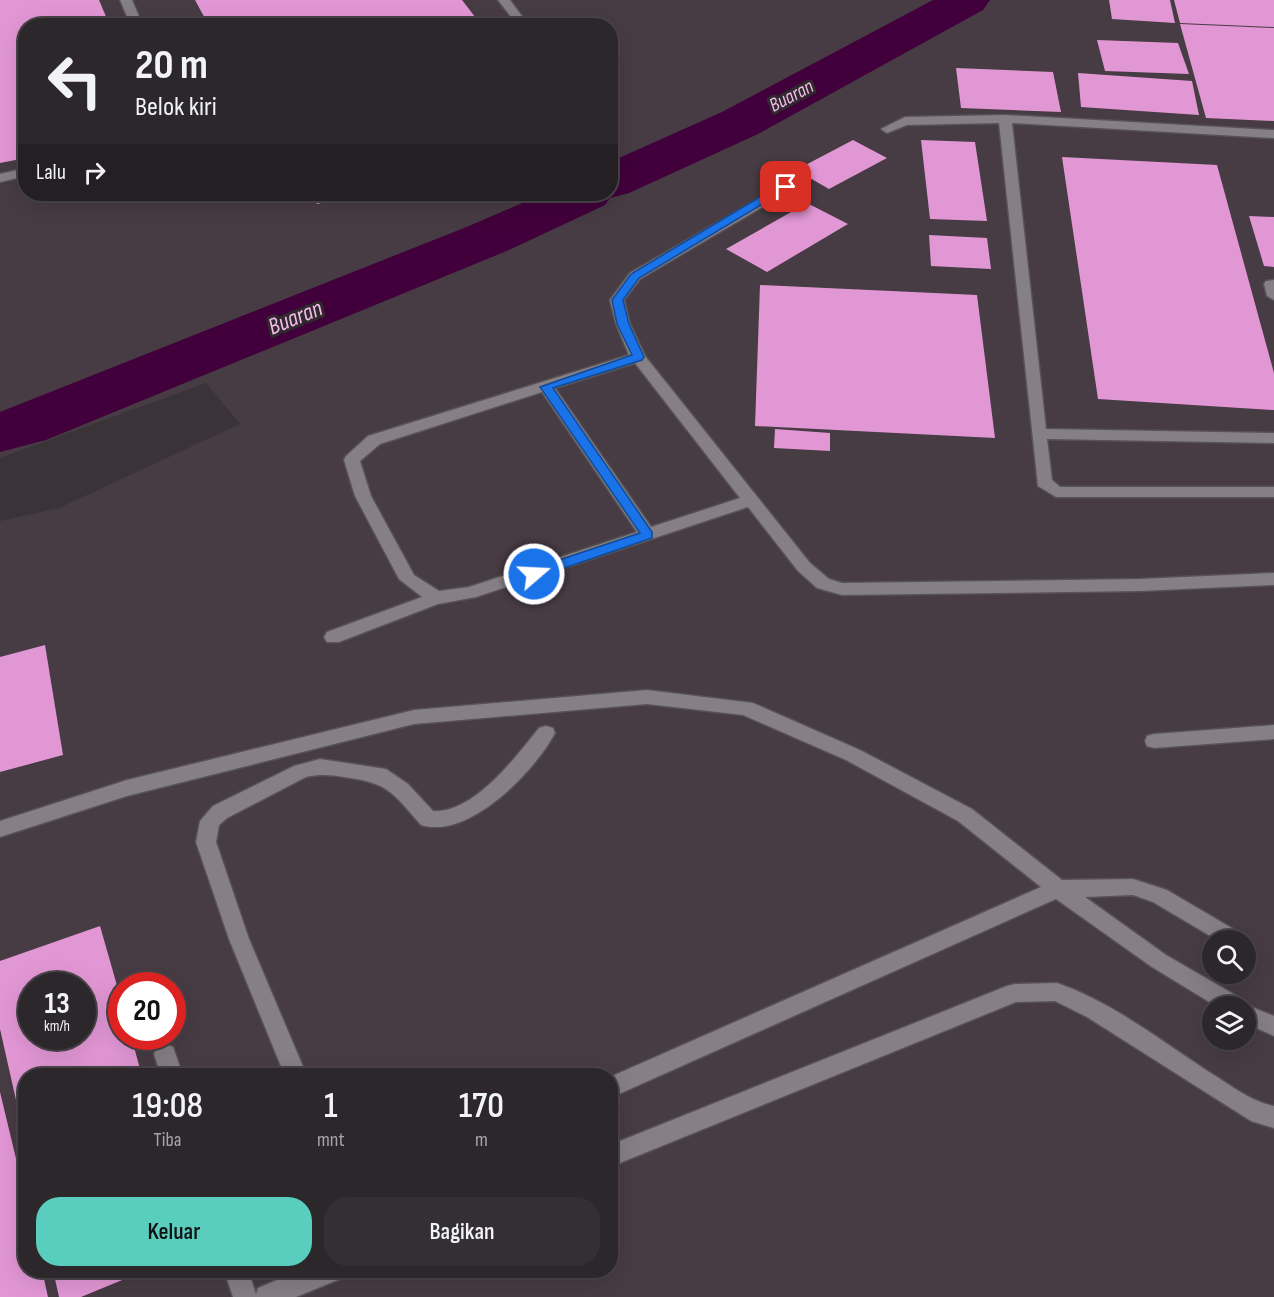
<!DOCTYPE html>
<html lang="id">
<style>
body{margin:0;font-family:"Sofia Sans Condensed",sans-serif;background:#342f33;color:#f1f3f6;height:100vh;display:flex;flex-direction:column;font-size:22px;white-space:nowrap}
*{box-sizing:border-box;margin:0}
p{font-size:20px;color:#a6a5a9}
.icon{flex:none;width:33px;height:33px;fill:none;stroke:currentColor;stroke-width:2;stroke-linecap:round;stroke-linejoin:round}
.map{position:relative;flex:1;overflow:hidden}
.drawer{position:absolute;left:18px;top:1068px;width:600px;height:210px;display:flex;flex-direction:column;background:#2c272b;border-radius:24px;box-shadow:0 6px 24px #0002,0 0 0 2px #484447}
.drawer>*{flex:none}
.hud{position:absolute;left:18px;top:18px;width:600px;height:183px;border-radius:24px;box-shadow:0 6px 24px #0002,0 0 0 2px #484447;background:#2c272b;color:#f1f3f6;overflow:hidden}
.fabs{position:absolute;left:1202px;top:930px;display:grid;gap:12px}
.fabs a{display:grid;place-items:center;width:54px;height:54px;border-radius:50%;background:#2c272b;box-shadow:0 6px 24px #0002,0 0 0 2px #484447;font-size:30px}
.speed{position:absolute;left:18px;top:972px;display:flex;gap:12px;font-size:30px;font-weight:700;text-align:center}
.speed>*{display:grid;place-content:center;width:78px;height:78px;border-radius:50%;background:#2c272b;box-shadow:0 6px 24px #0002,0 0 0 2px #484447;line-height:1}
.speed small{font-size:15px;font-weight:400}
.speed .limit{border:9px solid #d22;background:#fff;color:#111}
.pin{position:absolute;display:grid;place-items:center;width:51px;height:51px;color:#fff;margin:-26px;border-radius:12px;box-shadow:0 3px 9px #0006}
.me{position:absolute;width:66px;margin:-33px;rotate:71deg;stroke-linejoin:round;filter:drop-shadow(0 0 4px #0008)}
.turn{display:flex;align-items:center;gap:21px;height:126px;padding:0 18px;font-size:27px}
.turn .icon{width:78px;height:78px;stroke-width:2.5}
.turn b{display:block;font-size:42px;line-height:51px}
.then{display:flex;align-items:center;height:57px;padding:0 18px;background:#0003;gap:12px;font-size:22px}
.eta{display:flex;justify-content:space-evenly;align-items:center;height:102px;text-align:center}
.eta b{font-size:36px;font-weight:600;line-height:42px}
.cta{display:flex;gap:12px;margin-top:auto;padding:12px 18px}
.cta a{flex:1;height:69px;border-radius:24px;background:#59cebe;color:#111;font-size:24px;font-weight:600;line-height:69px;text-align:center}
.cta a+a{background:#342f33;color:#f1f3f6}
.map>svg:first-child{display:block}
.built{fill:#473b44;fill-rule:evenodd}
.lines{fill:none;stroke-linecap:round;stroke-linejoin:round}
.river{fill:#41003b;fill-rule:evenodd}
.building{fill:#e297d5;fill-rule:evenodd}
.minor-casing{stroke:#575256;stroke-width:3}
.minor{fill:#867f84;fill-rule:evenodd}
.route{fill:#1a73e8;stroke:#114b97;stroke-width:1.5}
.labels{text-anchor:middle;stroke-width:6;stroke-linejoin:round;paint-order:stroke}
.far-water-label{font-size:20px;font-style:italic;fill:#f6bceb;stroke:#302a2f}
.water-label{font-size:24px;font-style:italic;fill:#f6bceb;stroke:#302a2f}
</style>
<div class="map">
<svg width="1274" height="1297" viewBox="0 0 1274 1297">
<rect width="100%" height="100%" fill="#3a3439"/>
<path class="built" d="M0 0H1274V1297H0V521L59 508 240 424 206 383 0 458ZM26 26H610V194H26ZM1212 940H1245V974H1212ZM32 986H82V1036H32ZM122 986H172V1036H122ZM1212 1006H1245V1040H1212ZM26 1076H610V1270H26Z"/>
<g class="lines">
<path class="river" d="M933 0H990L983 10 758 134 629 193 610 198 605 205 509 250 46 440 0 452V412L469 226 543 194H610V162L722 112Z"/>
</g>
<path class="building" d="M0 0H99L110 26H26V158L0 163Z
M195 0H462L482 26H209Z
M1109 0H1170L1175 23 1112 19Z
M1174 0H1274V27L1180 23Z
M1180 24 1274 28V121L1206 118Z
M1097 40 1178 43 1189 74 1105 71Z
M956 68 1053 72 1061 112 961 108Z
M1078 73 1192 81 1199 115 1081 107Z
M853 140 887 158 829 189 796 170Z
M921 140 975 142 987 221 930 219Z
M1062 157 1217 165 1274 373V410L1098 399Z
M311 194H358L317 204Z
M807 203 848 224 767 272 726 249Z
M1249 216 1274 217V267L1264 266Z
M929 235 987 238 991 269 931 266Z
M760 285 977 295 995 438 755 426Z
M775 429 830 433V451L774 448Z
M45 645 63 755 0 772V657Z
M100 926 122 1003V1036H131L142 1076H26L25 1140 0 1029V961ZM32 986H82V1036H32Z
M0 1092 26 1200V1270H42L48 1297H0Z
M53 1270H144V1271L81 1297H59Z"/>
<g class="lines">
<g class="minor-casing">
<path id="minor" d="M120 0H132L143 26H131Z
M498 0H510L529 26H518Z
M1005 115 1274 130V138L1012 123 1046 429 1274 433V443L1047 439 1052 480 1060 487H1274V497H1056L1038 486 999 123 907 125 887 133 881 129 905 117Z
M26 168V176L0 182V174Z
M786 183 791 184V190L640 279 624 300 630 324 645 356 810 563 829 579 842 583 1140 579 1274 573V585L1140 591 842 595 817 588 798 571 748 507 476 597 438 604 339 642H327L324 637 327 632 422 597 399 579 355 496 344 460 346 456 368 436 629 355 616 324 610 300 630 273ZM635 363 740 498 651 527 555 388ZM542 392 637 532 469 587 439 591 414 575 371 496 360 461 380 444Z
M1274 280V300L1267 296 1264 284 1266 281Z
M647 690 753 703 860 750 972 809 1062 880 1133 879 1167 890 1240 933 1243 940H1217L1153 902 1133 895 1085 897 1166 955 1242 999 1244 1004 1274 1016V1036L1245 1023V1006H1216L1152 967 1056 899 610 1098V1077L1041 887 958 821 846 760 743 715 647 704 414 724 127 796 0 837V821L127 780 414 710Z
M1274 725V739L1154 748 1147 746 1145 741 1147 736 1154 734Z
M546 726 553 728 555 733C535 771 469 840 421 825 392 792 389 783 344 777 330 775 320 774 306 777L227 818 219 825 216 842 249 939 307 1076H285L229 939 196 842 200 821 213 806 294 766 320 759 386 769 408 784 433 811C473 814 516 757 539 728Z
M1057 983C1112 1002 1160 1040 1209 1072 1229 1084 1251 1102 1274 1106V1128L1251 1121 1087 1017 1055 1001 1016 1002 610 1167V1145L1007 986 1015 984Z
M165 1044 173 1047 183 1076H161L154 1054 157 1047Z
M224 1270H248L256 1294 258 1288 301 1270H343L340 1279 296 1297H233Z"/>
</g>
<use href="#minor" class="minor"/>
</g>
<path class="route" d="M782 184 791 187 639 278 623 300 629 324 644 357 642 360 553 388 652 532V538L538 577H529V570L640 533 540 387 632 355 617 324 612 300 631 274Z"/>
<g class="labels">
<g class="far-water-label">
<text transform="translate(791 95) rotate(-28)" y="7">Buaran</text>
</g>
<g class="water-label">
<text transform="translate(295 317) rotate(-22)" y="8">Buaran</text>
</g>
</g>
</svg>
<div class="fabs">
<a><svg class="icon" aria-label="search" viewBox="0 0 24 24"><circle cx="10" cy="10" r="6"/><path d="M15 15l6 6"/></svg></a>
<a><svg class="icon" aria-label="layers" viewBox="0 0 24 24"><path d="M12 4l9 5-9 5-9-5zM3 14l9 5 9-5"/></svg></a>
</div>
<div class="speed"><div>13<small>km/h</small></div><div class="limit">20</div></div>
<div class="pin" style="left:786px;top:187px;background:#d93025"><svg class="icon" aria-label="arrive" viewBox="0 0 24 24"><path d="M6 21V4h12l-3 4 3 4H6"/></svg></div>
<svg class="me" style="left:534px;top:574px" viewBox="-20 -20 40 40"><circle r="17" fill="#1a73e8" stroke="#fff" stroke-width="3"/><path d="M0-11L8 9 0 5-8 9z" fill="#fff"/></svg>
<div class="hud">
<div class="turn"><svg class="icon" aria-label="left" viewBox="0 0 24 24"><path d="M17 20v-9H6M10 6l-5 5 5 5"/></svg><div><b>20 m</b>Belok kiri</div></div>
<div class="then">Lalu<svg class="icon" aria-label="right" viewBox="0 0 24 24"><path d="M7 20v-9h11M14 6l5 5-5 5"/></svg></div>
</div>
<section class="drawer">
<div class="eta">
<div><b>19:08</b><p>Tiba</p></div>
<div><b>1</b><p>mnt</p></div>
<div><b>170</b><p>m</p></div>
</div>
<div class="cta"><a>Keluar</a><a>Bagikan</a></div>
</section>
</div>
